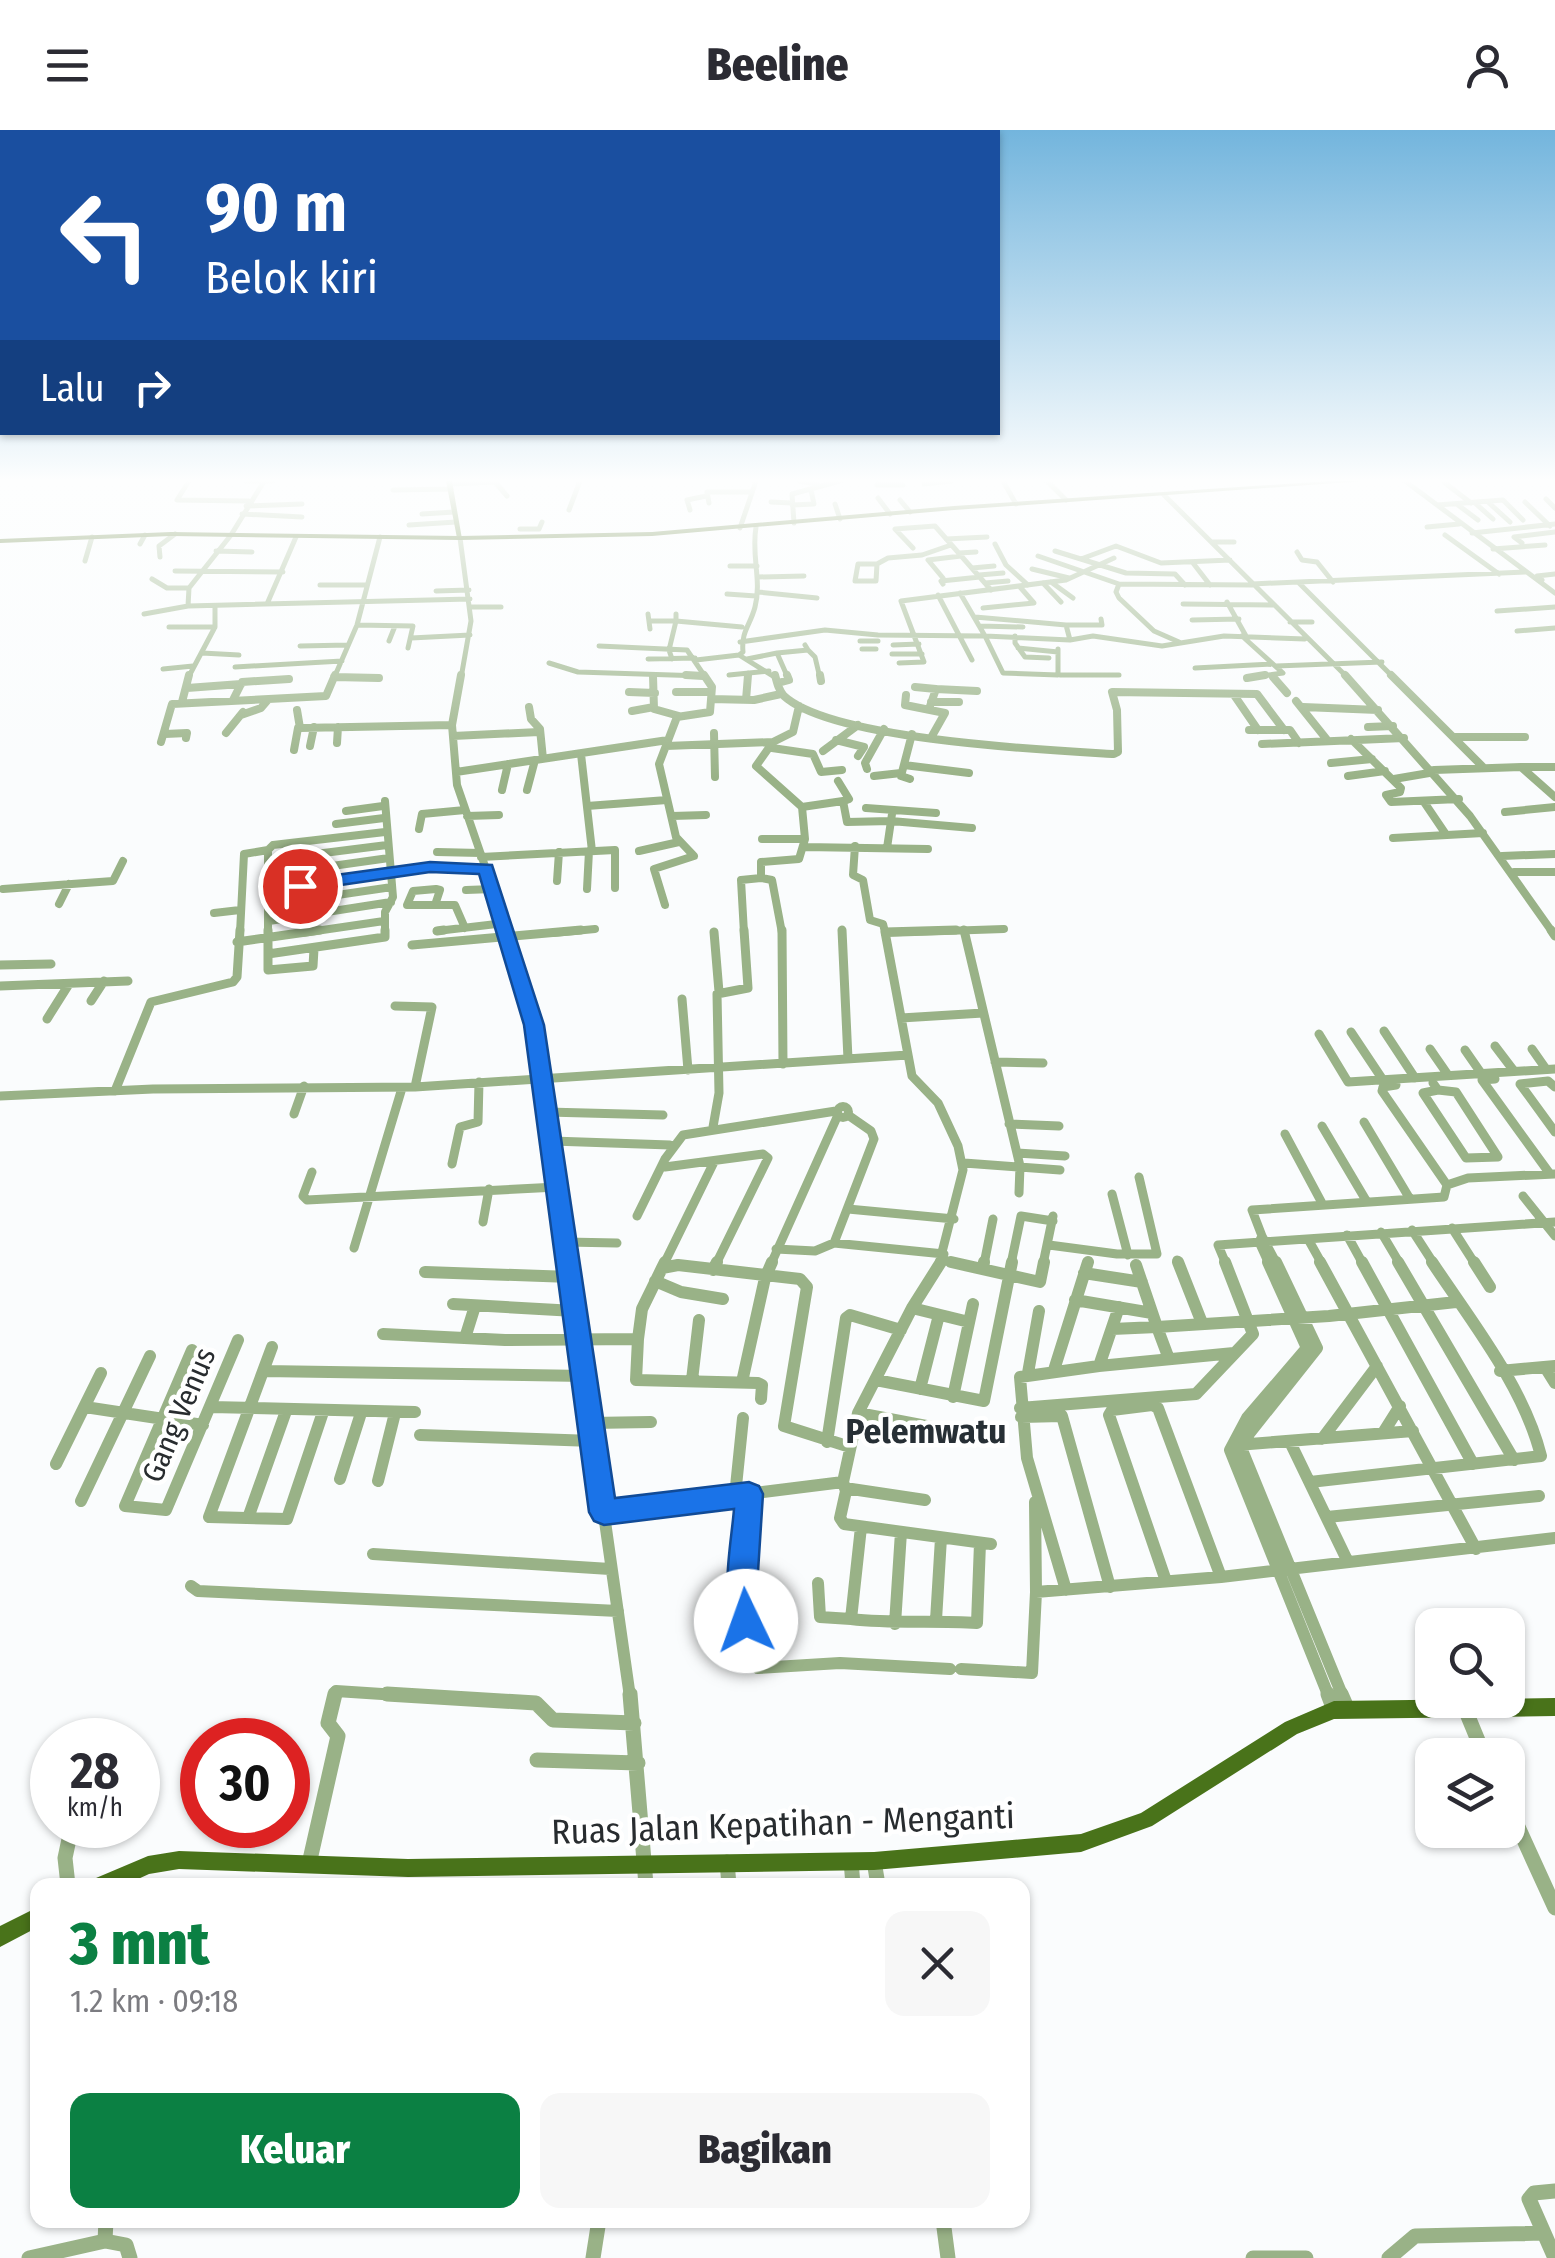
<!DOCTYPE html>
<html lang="id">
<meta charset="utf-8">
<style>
body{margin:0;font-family:"Fira Sans Condensed",sans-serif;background:#f7f7f7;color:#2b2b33;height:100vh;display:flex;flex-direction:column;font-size:38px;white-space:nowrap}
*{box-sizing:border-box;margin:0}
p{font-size:32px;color:#7c7c81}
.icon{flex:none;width:55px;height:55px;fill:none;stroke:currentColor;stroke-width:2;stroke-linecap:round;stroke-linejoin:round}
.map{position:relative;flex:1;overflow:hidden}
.panel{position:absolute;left:30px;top:1748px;width:1000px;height:350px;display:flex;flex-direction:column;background:#fff;border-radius:20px;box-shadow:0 2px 8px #0004}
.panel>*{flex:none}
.hud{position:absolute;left:0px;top:0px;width:1000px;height:305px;box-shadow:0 2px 8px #0004;background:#1a4fa0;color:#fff;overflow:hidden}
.controls{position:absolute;left:1415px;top:1478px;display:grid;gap:20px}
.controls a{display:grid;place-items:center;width:110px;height:110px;border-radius:20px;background:#fff;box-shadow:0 2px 8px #0004;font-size:50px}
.speed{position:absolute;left:30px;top:1588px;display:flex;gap:20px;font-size:50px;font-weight:700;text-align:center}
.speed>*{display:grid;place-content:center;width:130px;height:130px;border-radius:50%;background:#fff;box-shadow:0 2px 8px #0004;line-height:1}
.speed small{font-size:25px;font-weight:400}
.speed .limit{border:15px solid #d22;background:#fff;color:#111}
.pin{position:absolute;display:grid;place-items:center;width:85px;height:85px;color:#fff;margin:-42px;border:5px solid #fff;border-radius:50%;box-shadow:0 2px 10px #0007}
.me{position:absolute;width:110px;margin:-55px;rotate:357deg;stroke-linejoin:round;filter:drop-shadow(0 0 8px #0008)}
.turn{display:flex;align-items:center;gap:35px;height:210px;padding:0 40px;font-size:45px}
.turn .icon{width:130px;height:130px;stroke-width:2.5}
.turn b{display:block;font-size:70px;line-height:85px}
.then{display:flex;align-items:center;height:95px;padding:0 40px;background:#0003;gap:20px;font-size:38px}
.round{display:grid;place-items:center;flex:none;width:105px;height:105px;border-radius:20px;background:#f7f7f7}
.head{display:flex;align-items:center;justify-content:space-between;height:170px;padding:0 40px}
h1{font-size:60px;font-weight:800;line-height:75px;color:#0b8043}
.primary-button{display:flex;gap:20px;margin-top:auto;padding:20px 40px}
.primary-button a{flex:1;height:115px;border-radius:20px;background:#0b8043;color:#fff;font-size:40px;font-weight:800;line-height:115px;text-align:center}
.primary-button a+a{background:#f7f7f7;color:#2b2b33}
header{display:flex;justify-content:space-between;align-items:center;height:130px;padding:0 40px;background:#fff;font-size:45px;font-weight:800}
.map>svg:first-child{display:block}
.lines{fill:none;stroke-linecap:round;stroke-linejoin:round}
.minor-far4{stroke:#99b287;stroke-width:5}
.minor-far3{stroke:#99b287;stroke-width:8}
.minor-far2{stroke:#99b287;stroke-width:9}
.minor-far1{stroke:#99b287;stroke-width:12}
.minor{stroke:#99b287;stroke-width:15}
.major{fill:#49731a;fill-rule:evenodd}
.highway{fill:#335900;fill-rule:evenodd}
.route{fill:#1a73e8;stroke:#114b97;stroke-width:2.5}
.labels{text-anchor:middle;stroke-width:9;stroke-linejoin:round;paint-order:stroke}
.street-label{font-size:30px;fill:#282c2f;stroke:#fff}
.quarter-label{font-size:35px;font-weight:bold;fill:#272f35;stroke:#fff}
.near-street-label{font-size:35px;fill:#282c2f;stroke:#fff}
</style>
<header><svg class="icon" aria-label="menu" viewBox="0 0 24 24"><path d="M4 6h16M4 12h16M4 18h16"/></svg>Beeline<svg class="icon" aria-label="person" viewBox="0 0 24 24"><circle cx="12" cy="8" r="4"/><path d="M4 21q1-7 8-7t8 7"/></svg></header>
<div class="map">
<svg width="1555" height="2128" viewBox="0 0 1555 2128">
<rect width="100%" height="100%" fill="#fafcfd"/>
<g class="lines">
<path class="minor-far4" d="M189 351 177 370 249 371
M246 351H273
M799 351 817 354
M878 351 877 355H903
M1003 351 1016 374
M1047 351 1066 370
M1405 351 1555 463
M263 353 231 405 189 458 188 476 470 469
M1445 353 1471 373
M450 354 495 352 507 366
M924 354 951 351
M393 360 451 359
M1164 365 1348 548
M878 368 890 384
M1546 369 1555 378
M900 370 910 382
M771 372 792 373
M1488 372 1510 392
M1525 372 1550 396
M709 373 707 362H752
M1475 373 1493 389
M835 374 840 389
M792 375 814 374 811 360
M1437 375 1503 370 1523 390
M1458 375 1478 390
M246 376 302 374
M569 380 580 351
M690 380 687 370 706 366
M242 384 302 387
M422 384 454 382
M794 393 792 364 840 351
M409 395 456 392
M756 397C751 426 762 450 755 477 750 496 741 501 743 522L739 525 776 548
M1427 397 1459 394
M740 398 756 351
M520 399H539L542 392
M1472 403 1555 394
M1445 405 1499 444
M460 408 471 491 461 548
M946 409 987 407
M1212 412H1234
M1522 413 1514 407 1555 402
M140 414 145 405
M995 414 1006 435 1028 455
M913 418 895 399 935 396 991 460
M1493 419 1545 415
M216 421 252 422
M1055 421 1126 443 1175 444 1185 455
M1297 422 1302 430 1317 432 1333 452
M959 423 976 422
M1038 426 1119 454 1253 455
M160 427 159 416 175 404
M1081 429 1116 416 1161 433 1230 430
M85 431 92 407
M1193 433 1210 455
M858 434H877L876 451H855Z
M877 434 888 428 922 425 951 415
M730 436H757
M972 438 994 436
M1032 439 1069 448
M175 441 283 442
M979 445 1003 443
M758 447 804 446
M943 448 928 430 961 426
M152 449 167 458H189
M1542 450 1537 446 1555 444
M1051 452 1073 468
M985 453 1008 451
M1043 453 1061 472
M1299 453 1394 548
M943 454 941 451 980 447
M1119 454 1116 462 1119 468 1154 501 1179 512
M1252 454 1525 442
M320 455H367
M436 461 469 460
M758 462 817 468
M960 463 985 506 1070 510 1093 506 1162 516 1224 506 1305 509
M727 464 756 466
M938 465 972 530
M1227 472 1246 506
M267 474 296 407
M1183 474 1273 475
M470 477H501
M983 478 1034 473 1020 457
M1497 481 1555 477
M144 484 188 476
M648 484 650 499
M975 487 1066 495 1070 510
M1192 490 1239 489
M649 491H676V484
M1290 492H1312
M357 495 413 496 408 518
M1066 495H1102L1101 489
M980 496 1023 497
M169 497H215
M1517 501 1555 498
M1015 506V513L1025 527 1049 528
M1242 506 1283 543 1247 548
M411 508 470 505
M389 511 395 496
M860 511H878
M740 512 825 500 878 505 985 506 1003 543 1058 545V519
M893 515 919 514
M300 516 348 515
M599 516 687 520 706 548
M1018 518 1058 522
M862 519H876
M808 520 815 527 820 548
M202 523 239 525
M777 523 808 520 805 515
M892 524H922
M648 529 695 528
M672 529 669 520 676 491 742 497
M747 529 777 523 788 548
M696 530 739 525
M549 533 578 542 703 546
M899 533 924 532 901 471 1066 450 1114 428
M1276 536 1382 532
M235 537 342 531
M1195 538 1272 534
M163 539 193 536
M729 545 769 541
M1060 545H1119
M334 547 378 548
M188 548 215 497V476
M334 548 357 495 380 407
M748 548V543"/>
<path class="minor-far3" d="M461 545 452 595 457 655 508 803
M686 545 703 546
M775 545C777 553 779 561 784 566 832 610 1045 620 1114 624L1118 622 1117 580 1112 562 1257 564 1284 600
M820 545 821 551
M1345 545 1470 686 1553 803
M1391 545 1483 637
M653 546 654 579 679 586
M334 547 379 548
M1273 547 1287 563
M1247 548 1265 545
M778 553 789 550 787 545
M915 557 936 559
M187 558 241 554
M629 562 655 563
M676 562H711
M906 565 905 575 945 583 932 606
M1234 565 1258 600
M711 569 754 570 781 564
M233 570 242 552 289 549
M746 570 748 545
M1296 571 1328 611
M182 572 189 545
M931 572H959
M529 577 531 589 540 599 543 629
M1303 577 1378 580
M929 579 936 559 977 561
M297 580 300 598 452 595
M632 581 654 577
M241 585 261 578 267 571
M1368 597 1393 596
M1249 600H1290L1299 613
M226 603 243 582
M714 603 715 647
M165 604 187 603 186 608
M453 606 539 602
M1455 607H1525
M1351 609 1401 658 1400 662 1386 665 1391 672 1459 669
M836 610 864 617 858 626
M161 612 172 574 326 566 335 545
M337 613 338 597
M1262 614 1404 608
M310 616 314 597
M666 616 773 612
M772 618 813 624 821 642 842 640
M294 620 298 598
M823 621 858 595
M581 624 592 721
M1331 633 1372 629
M904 635 969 643
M1522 637H1555
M867 639 865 633 884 599
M1434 640 1521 637 1555 667
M456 642 668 610
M874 646 901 643
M1348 646 1385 641
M910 649 901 646 912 604
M1394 649 1435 642
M838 651 849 669 844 671
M502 660 508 634
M527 660 535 630
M385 671 393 767 385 782V803
M1424 672 1445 703
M587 676 667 670
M802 677 843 671 847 692 891 691 972 698
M866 678 936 683
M346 681 383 676
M1505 682 1555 677
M467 686 499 685
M672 686 706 685
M336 694 384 688
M419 699 422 684 465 680
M1393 708 1483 703
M762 709H805
M855 716 853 745 863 750 870 790 883 794 885 802
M804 717 928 719
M887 718 892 684
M268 720 273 715 385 702
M639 721 679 712
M437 722 480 723
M1502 726 1555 724
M481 727 615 720V758
M268 730 387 715
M1514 742H1555
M268 745 389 728
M761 748 772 750 782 803
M557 751 559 722
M3 759 113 751 123 731
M436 759 440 760 435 775H407L413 761Z
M587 759 589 721
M269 760 431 737 486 739
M466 760 493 759
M59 774 69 754
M269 775 392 757
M435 775H455L465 798
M665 775 654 739 694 726 676 707 659 634 677 587 710 582 712 557 704 545
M214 783 240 780
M269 791 391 772
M437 801 505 793
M240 803 244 724 268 720V803
M302 803 384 791
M553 803 595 799
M744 803 741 750 761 748V732L799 729 805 709 802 677 756 636 773 612 793 602 799 576
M885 803 1004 799"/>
<path class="minor-far2" d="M268 800V840L313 836 314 819
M507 800 534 895 569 1134
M782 800 783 934
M842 800 848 929
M964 800 1020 1036 1019 1063
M1551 800 1555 806
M437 801 444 800
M714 802 719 862
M237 812 320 800
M412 815 581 800
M268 824 385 807V800
M0 835 51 834
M0 856 128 851
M682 869 688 940
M91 871 104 851
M395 876 432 877 415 957
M901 888 983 883
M47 889 69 854
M1384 901 1415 948
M1351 902 1383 950
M1319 904 1348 952 1555 939
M1495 916 1514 941
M1430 919 1448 945
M1532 919 1546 939
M1465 920 1481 943
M995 932 1043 933
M1495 949 1482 950 1550 1044
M1433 953 1438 960
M1396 955 1383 957 1382 961 1447 1055
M1555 957 1548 951 1520 954 1555 1002
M1438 960 1456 962 1498 1027 1466 1028 1423 963Z
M115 961 151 872 233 852 237 847 240 800
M0 966 153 959 415 957 908 925
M837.5 982a5.5 5.5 0 1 1 11 0a5.5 5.5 0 1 1-11 0Z
M547 982 663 985
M294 984 304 956
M1364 992 1410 1069
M1009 994 1059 996
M1322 996 1367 1072
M713 997 719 963 717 864 748 858 744 800
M1285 1004 1323 1075
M552 1011 670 1015
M1017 1023 1065 1026
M964 1033 1060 1040
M452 1034 460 997 478 992 479 952
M665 1037 763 1024 768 1028 716 1134
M312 1042 303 1066 307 1070 557 1057
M1112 1064 1128 1125
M1523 1066 1555 1106
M848 1079 954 1089
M637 1086 665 1029 683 1005 836 981
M483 1092 489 1059
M1452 1098 1475 1134
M1412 1100 1434 1134
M1381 1102 1400 1134
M1347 1105 1363 1134
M1262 1106 1252 1080 1444 1067 1447 1055 1468 1048 1555 1044
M1308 1109 1322 1134
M566 1112 617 1113
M834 1113 874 1009 871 1001 848 985
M1049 1115 1117 1124H1157L1139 1047
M354 1118 402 958
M776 1119 815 1121 834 1113 944 1124
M942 1130 962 1134
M1177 1130 1179 1134
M664 1134 714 1032
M771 1134 838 985
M939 1134 963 1040 958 1016 938 973 912 946 885 802 956 800
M984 1134 993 1089
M1011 1134 1021 1086 1053 1091
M1043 1134 1053 1086
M1226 1134 1218 1115 1555 1092
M1269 1134 1259 1112 1262 1106 1277 1134"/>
<path class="minor-far1" d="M568 1132 630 1567
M951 1132 1040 1152 1044 1132
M1178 1132 1202 1193
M1268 1132 1307 1218 1247 1288 1230 1320 1329 1567
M1276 1132 1317 1218 1244 1310 1242 1320 1343 1567
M1320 1132 1476 1419
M1362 1132 1473 1334
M1398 1132 1514 1330
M1474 1132 1490 1157
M1136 1135 1157 1197 1329 1186 1456 1172
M662 1138 665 1132
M983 1138 984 1132
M713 1140 717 1132
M425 1142 571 1147
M1084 1143 1142 1152
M655 1151 681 1162 723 1169
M1075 1170 1152 1183
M453 1174 575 1181
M912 1178 969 1192
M1112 1199 1157 1197 1169 1229
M383 1204 505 1210 638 1209 642 1179 662 1138 678 1135 800 1149 807 1157 784 1296 850 1317
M465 1208 475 1176
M638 1209 636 1250 758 1253 762 1255 761 1269
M272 1217 209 1387 287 1389 323 1282
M192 1220 125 1376 166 1380 238 1210
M1099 1236 1234 1223
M1545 1237 1555 1253
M1054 1240 1088 1132
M264 1241 585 1246
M1500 1241 1555 1236
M1028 1243 1039 1181
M692 1250 699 1190
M876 1250 984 1271 1012 1132
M742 1252 765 1148 772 1132
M920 1259 939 1185
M953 1267 973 1174
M85 1277 203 1295
M211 1277 415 1282
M1020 1278 1196 1264 1253 1204 1225 1132
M858 1283 963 1303
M1021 1287 1062 1286 1110 1457
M591 1293 651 1292
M1383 1303 1400 1276
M420 1305 593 1311
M1322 1309 1377 1236
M827 1312 846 1188 850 1185 901 1200
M1290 1312 1348 1432
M1237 1315 1413 1301
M56 1334 101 1243
M340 1349 361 1283
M378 1351 395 1283
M843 1352 846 1361 840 1388 844 1394 991 1414
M1310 1352 1541 1326C1524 1257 1471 1191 1432 1132
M845 1358 925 1370
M749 1364 745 1474 758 1538 840 1533 950 1539
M735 1366 743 1288
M81 1371 150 1226
M1035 1372 1036 1462
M603 1382 843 1352 858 1283 912 1178 941 1132
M1327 1387 1539 1366
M248 1388 286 1281
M373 1424 610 1439
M1166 1451 1109 1285 1112 1280 1152 1275 1158 1278 1221 1447
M818 1453 820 1487 851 1489 861 1397
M191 1456 198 1461 618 1481
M1066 1460 1027 1328 1020 1247 1099 1236 1119 1177
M851 1489C893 1494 934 1490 977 1493L980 1413
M936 1490 941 1408
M895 1494 901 1402
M961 1539 1032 1543 1036 1462 1221 1447 1555 1408
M335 1567 336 1561 428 1567"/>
<path class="minor" d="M387 1564 536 1573 553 1590 634 1593
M630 1564 646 1755
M1328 1564 1334 1580
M1341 1564 1348 1580
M1465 1579 1484 1625
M537 1630 638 1633
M1508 1675 1555 1778
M851 1731 853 1755
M874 1731 878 1755
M727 1732 729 1755
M309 1734 338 1606 328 1593 335 1564
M68 1755 65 1728 72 1695
M1555 2061 1534 2063 1529 2069 1555 2128
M943 2090 948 2128
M105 2111 106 2090
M29 2128 105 2111 126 2115 130 2128
M593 2128 599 2090
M1253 2128H1306
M1389 2128 1415 2106 1543 2103"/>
<path class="major" d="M446 351H452L462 409 457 408Z
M1555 1568V1586L1334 1589 1297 1604 1152 1696 1081 1722 874 1740 408 1747 179 1739 149 1744 125 1755H94L96 1748 148 1726 179 1721 408 1729 874 1722 1081 1704 1141 1683 1285 1592 1334 1571Z
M38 1777V1797L0 1817V1796Z"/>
<path class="highway" d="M1328 351H1365L954 380 652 406 460 410 171 406 0 413V409L171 402 460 406 652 402 954 376Z"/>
</g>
<linearGradient id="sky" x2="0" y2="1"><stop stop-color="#73b5dd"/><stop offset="0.54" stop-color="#fdfefe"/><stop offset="1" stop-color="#fdfefe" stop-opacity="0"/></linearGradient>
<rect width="1555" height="649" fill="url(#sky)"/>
<path class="route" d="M430 732 492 735 544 895 615 1368 749 1352 759 1356 763 1364 758 1442 761 1491 757 1501 746 1505 735 1501C720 1465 731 1416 734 1379L604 1395 594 1391 589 1382 524 895 479 744 430 742 300 761 291 756 300 750Z"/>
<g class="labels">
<g class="street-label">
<text transform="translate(179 1285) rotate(-67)" y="10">Gang Venus</text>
</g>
<g class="quarter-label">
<text x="926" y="1313">Pelemwatu</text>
</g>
<g class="near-street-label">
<text transform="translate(783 1694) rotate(-2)" y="12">Ruas Jalan Kepatihan - Menganti</text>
</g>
</g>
</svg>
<div class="controls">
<a><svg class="icon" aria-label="search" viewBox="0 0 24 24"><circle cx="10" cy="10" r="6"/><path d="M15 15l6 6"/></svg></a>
<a><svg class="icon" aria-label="layers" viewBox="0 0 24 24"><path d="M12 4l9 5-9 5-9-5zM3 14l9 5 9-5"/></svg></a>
</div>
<div class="speed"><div>28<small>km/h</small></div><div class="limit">30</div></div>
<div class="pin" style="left:300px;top:756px;background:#d93025"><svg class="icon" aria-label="arrive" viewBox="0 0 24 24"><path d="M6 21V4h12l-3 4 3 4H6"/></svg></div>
<svg class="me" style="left:746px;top:1491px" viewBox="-20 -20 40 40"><circle r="19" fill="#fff"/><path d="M0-13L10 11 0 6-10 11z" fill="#1a73e8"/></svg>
<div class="hud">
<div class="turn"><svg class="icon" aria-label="left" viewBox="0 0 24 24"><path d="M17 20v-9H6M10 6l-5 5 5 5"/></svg><div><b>90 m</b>Belok kiri</div></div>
<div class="then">Lalu<svg class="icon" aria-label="right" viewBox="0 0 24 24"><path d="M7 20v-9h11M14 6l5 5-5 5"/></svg></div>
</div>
<section class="panel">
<div class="head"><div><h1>3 mnt</h1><p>1.2 km · 09:18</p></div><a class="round"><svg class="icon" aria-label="close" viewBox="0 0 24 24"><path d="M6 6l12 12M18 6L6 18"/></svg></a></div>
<div class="primary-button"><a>Keluar</a><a>Bagikan</a></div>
</section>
</div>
